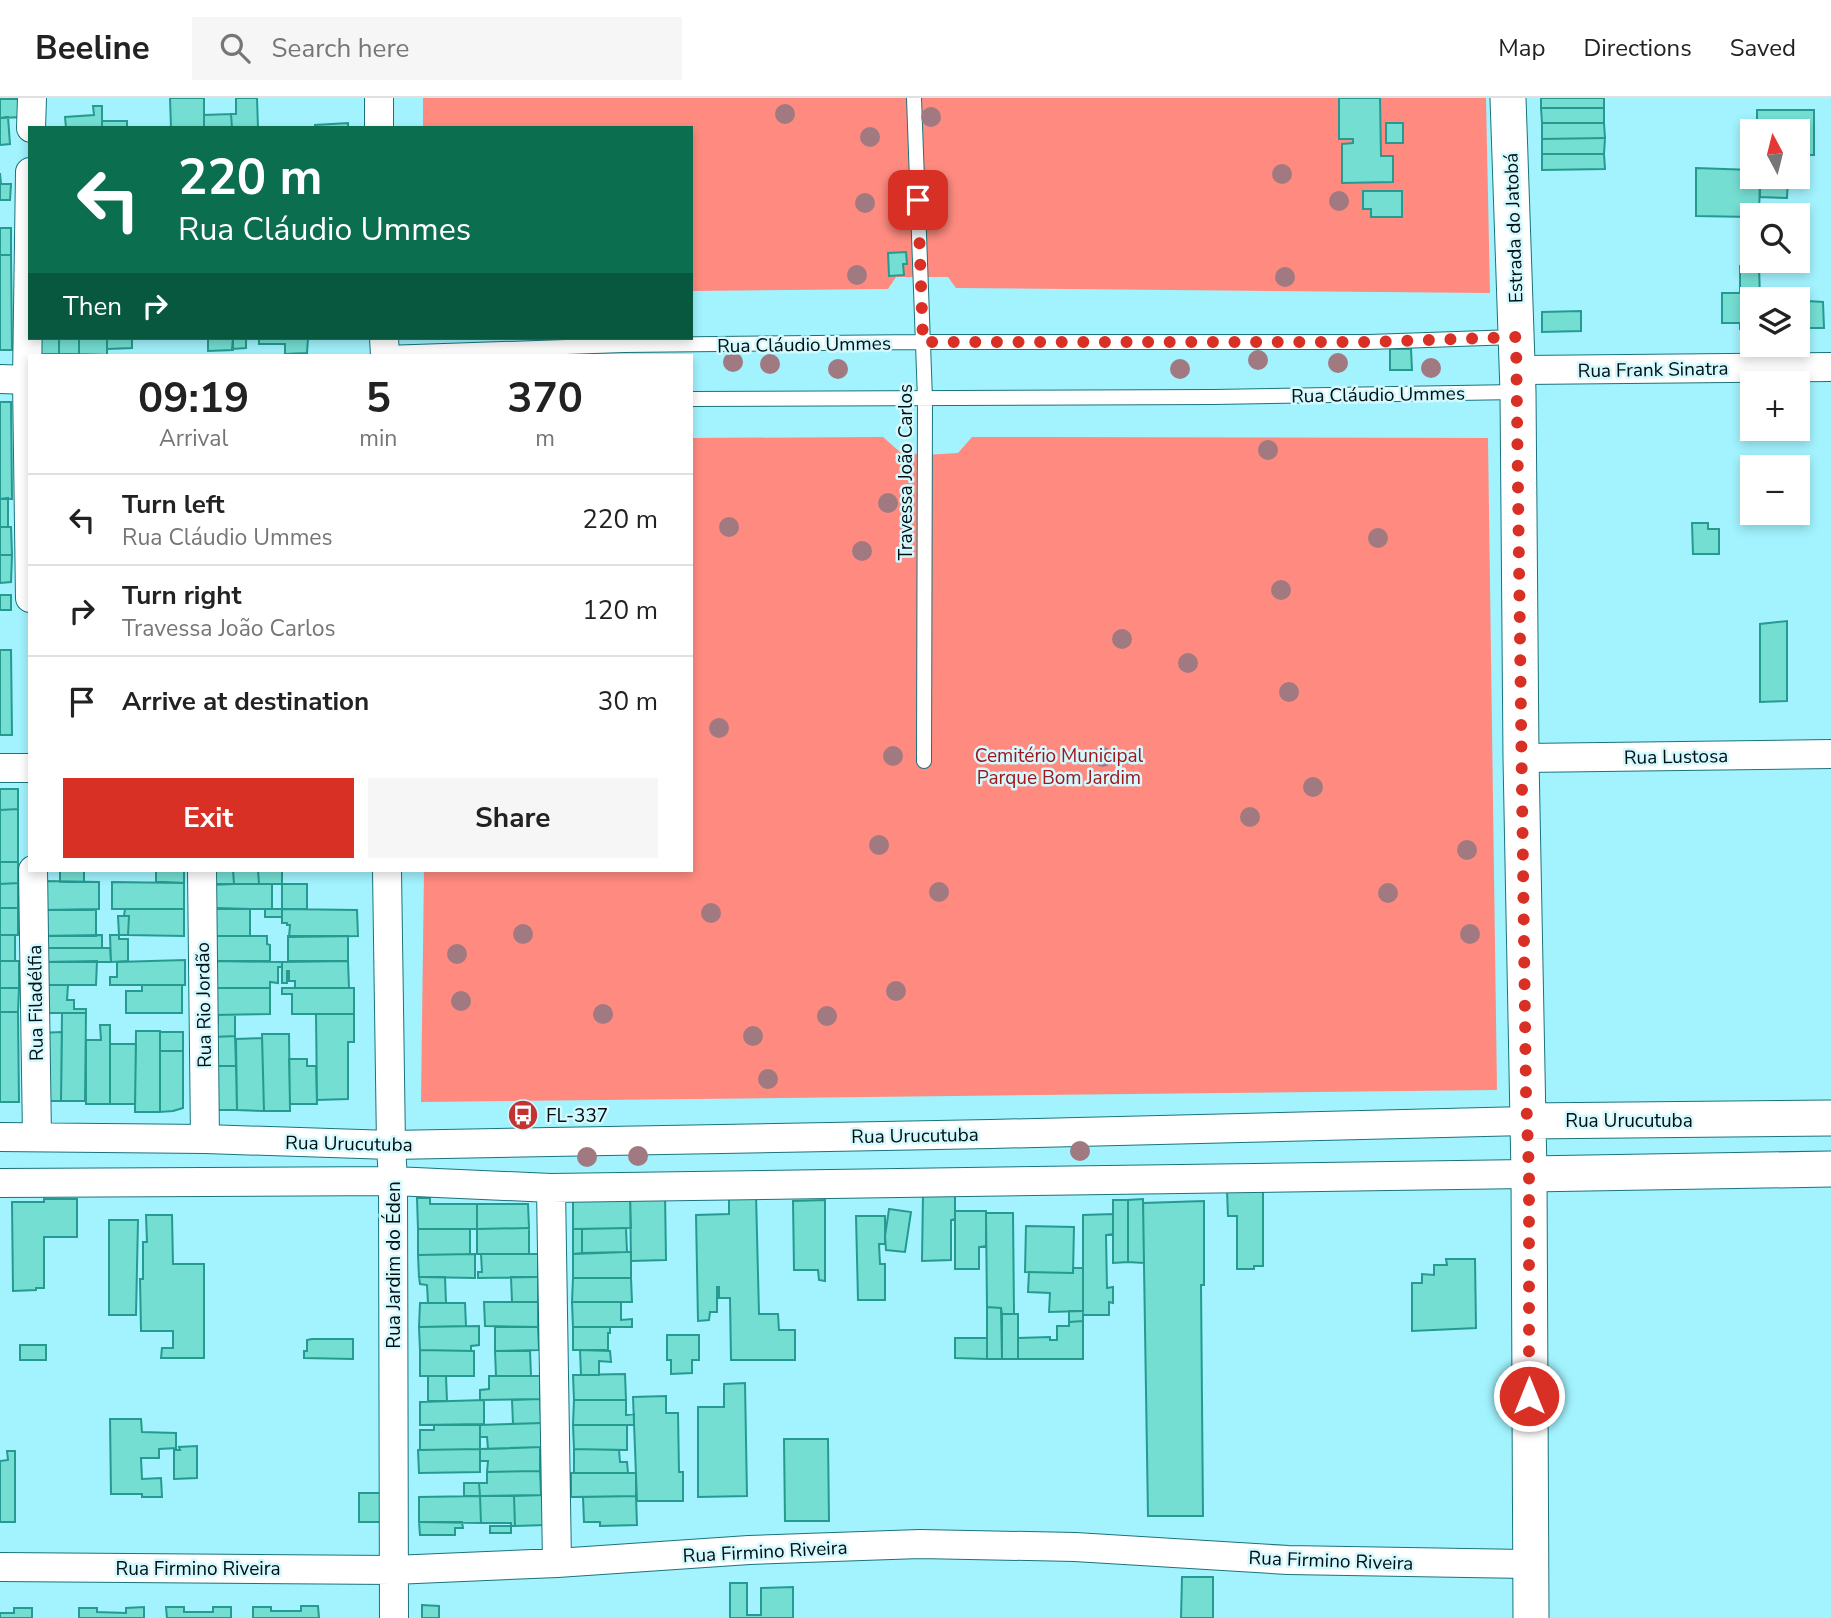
<!DOCTYPE html>
<meta charset="utf-8">
<style>
body{margin:0;font-family:"Nunito Sans",sans-serif;background:#f6f6f6;color:#222;height:100vh;display:flex;flex-direction:column;font-size:26px;white-space:nowrap}
*{box-sizing:border-box;margin:0}
p{font-size:23px;color:#767676}
.icon{flex:none;width:38px;height:38px;fill:none;stroke:currentColor;stroke-width:2;stroke-linecap:round;stroke-linejoin:round}
.map{position:relative;flex:1;overflow:hidden}
.sheet{position:absolute;left:28px;top:256px;width:665px;height:518px;display:flex;flex-direction:column;background:#fff;border-radius:0px;box-shadow:0 4px 10px #0003}
.sheet>*{flex:none}
.top-card{position:absolute;left:28px;top:28px;width:665px;height:214px;border-radius:0px;box-shadow:0 4px 10px #0003;background:#0b6e4f;color:#fff;overflow:hidden}
.needle{width:46px;rotate:353deg}
.buttons{position:absolute;left:1740px;top:21px;display:grid;gap:14px}
.buttons a{display:grid;place-items:center;width:70px;height:70px;border-radius:0px;background:#fff;box-shadow:0 4px 10px #0003;font-size:35px}
.pin{position:absolute;display:grid;place-items:center;width:60px;height:60px;color:#fff;margin:-30px;border-radius:14px;box-shadow:0 4px 10px #0006}
.me{position:absolute;width:77px;margin:-38px;rotate:0deg;stroke-linejoin:round;filter:drop-shadow(0 0 5px #0008)}
.turn{display:flex;align-items:center;gap:24px;height:147px;padding:0 35px;font-size:32px}
.turn .icon{width:91px;height:91px;stroke-width:2.5}
.turn b{display:block;font-size:49px;line-height:60px}
.then{display:flex;align-items:center;height:66px;padding:0 35px;background:#0003;gap:14px;font-size:26px}
.eta{display:flex;justify-content:space-evenly;align-items:center;height:119px;text-align:center}
.eta b{font-size:42px;font-weight:700;line-height:49px}
.primary-button{display:flex;gap:14px;margin-top:auto;padding:14px 35px}
.primary-button a{flex:1;height:80px;border-radius:0px;background:#d93025;color:#fff;font-size:28px;font-weight:700;line-height:80px;text-align:center}
.primary-button a+a{background:#f6f6f6;color:#222}
ul{padding:0;list-style:none}
li{display:flex;align-items:center;gap:21px;height:91px;padding:0 35px;border-top:2px solid #e0e0e0}
li div{flex:1}
li b{display:block;font-size:26px}
li em{font-style:normal}
header{display:flex;align-items:center;gap:42px;box-sizing:border-box;height:98px;padding:0 35px;background:#fff;border-bottom:2px solid #e0e0e0}
header strong{font-size:33px}
nav{display:flex;gap:38px;margin-inline-start:auto;font-size:24px}
.search{width:490px;height:63px;background:#f6f6f6;display:flex;align-items:center;gap:18px;box-sizing:border-box;padding:0 24px;border-radius:0px;color:#767676;font-size:26px}
.map>svg:first-child{display:block}
.green{fill:#ff8b80}
.building{fill:#75ded3;stroke:#269a90;stroke-width:2}
.lines{fill:none;stroke-linecap:round;stroke-linejoin:round}
.service-casing{stroke:#1b737d;stroke-width:16}
.minor-casing{stroke:#1b737d;stroke-width:30}
.tertiary-casing{stroke:#1b737d;stroke-width:37}
.service{stroke:#fff;stroke-width:14}
.minor{stroke:#fff;stroke-width:28}
.tertiary{stroke:#fff;stroke-width:35}
.tree{fill:#a17981}
.route{stroke:#d93025;stroke-width:12;stroke-dasharray:0 21.6}
.labels{text-anchor:middle;stroke-width:5;stroke-linejoin:round;paint-order:stroke}
.street-label{font-size:19px;fill:#000f12;stroke:#d3f9fe}
.park-label{font-size:19px;fill:#a0151a;stroke:#d3f9fe}
.poi-label{font-size:19px;fill:#000f12;stroke:#d3f9fe;text-anchor:start}
</style>
<header>
<strong>Beeline</strong>
<div class="search"><svg class="icon" aria-label="search" viewBox="0 0 24 24"><circle cx="10" cy="10" r="6"/><path d="M15 15l6 6"/></svg>Search here</div>
<nav><a>Map</a><a>Directions</a><a>Saved</a></nav>
</header>
<div class="map">
<svg width="1831" height="1520" viewBox="0 0 1831 1520">
<rect width="100%" height="100%" fill="#a2f3fe"/>
<path class="green" d="M423 0H1486L1490 195 956 190 948 179H896L888 191 691 193V30H423Z
M883 339 900 354 925 357 958 355 972 339 1488 340 1497 992 421 1004 424 772H691V340Z"/>
<path class="building" d="M170 0H204V30H171Z
M236 0H257L258 30H232L231 16H236Z
M1339 0H1380L1381 58H1393V84L1342 85V46L1353 45V41H1339Z
M1541 0H1604V10H1541Z
M0 1H19L23 19 0 20Z
M93 8H102V30H66L65 19 94 17Z
M1541 10H1604V25H1542Z
M1757 12H1814V57H1797V33H1757Z
M231 16 232 30H204V17Z
M8 19 10 46 0 47V20Z
M102 23H127V30H102Z
M348 25V29L356 30H315V27Z
M1386 25H1403V45H1386Z
M1542 25H1604L1605 40 1542 41Z
M1605 40 1604 56H1542V41Z
M1542 56H1604L1605 71 1542 72Z
M1696 70 1752 72V79H1760L1759 117H1752V119L1696 118Z
M0 75 1 86H11L10 102H0Z
M1760 79H1788L1787 100 1760 99Z
M1363 93H1402V119H1371V111H1363Z
M0 130H11V157H0Z
M906 154 907 166H903L904 177 889 178 888 155Z
M0 157H11L12 252H0Z
M1740 168H1759L1760 201H1752V231H1740V225H1722V195H1740Z
M1808 203 1823 204 1824 230H1808Z
M1581 213V233L1542 234V214Z
M30 240H59V256H37Z
M59 240H79V256H59Z
M79 240H107V257L79 256Z
M107 240H132V250L107 251Z
M208 240H233V252L208 253Z
M233 240H246V250L232 251Z
M259 240H308L307 255 285 256V246H259Z
M1390 251H1411L1412 272H1390Z
M0 304H11L12 401H0Z
M8 400V429H0V401Z
M1692 425H1708V431H1719V456H1693Z
M0 429H11L12 457H0Z
M0 457H12L11 484 0 485Z
M0 497H11V512H0Z
M1787 523V603L1760 604V526Z
M0 552H11L12 637H0Z
M0 691H18V711L0 712Z
M18 711V764H0V712Z
M0 764H18V785L0 786Z
M60 772H84V784H60Z
M156 772H184V785L156 784Z
M208 772H233L234 786 208 787Z
M233 772H258L259 786H234Z
M258 772H282V786H259Z
M44 783 99 784V811L44 812Z
M112 784 184 785V811H112Z
M18 785V810H0V786Z
M210 786H272V811H210Z
M282 786H307V811H282Z
M0 810H18V837H0Z
M216 810 250 811V838H216Z
M125 811H184V838L128 837 129 818H124Z
M265 811H282V819H265Z
M282 811 357 812 358 838 289 839 290 827H287V825H282Z
M39 812H96V838H39Z
M118 818H129L128 837H119Z
M0 837H15V863H0Z
M102 837V850H39V838Z
M110 837H119V841H128V863L111 864Z
M216 838H267V846L270 847V863H216Z
M288 838H348V863H288Z
M44 850H110L111 864H43Z
M185 862V887H110V879H117V864Z
M0 863H19V890H0Z
M97 863 96 887H43V864Z
M212 863 282 864V869H278V885L270 884V890H212Z
M348 863 349 890H295V883H289V873H287V885H282V864Z
M37 887H68L67 902H74V911H86V915H38Z
M142 887H182V915H126V893H142Z
M0 890H19L18 914H0Z
M212 890H270V916L213 917Z
M282 890H354V916H292V896H282Z
M0 914H18L19 1004H0Z
M62 915H86L85 1003H61Z
M316 916H354V944H348V1001L317 1002Z
M218 917H235V938L213 939V926H218Z
M100 927H110V1006H86V942H101Z
M136 933H160V1014H135Z
M62 934 61 1003H37L38 935Z
M160 934H183V953H160Z
M262 936H289L290 1013H264Z
M235 938 236 968H213V939Z
M262 940 264 1013 237 1012 236 941Z
M110 946H136L135 1006H110Z
M160 953H183V1010L173 1013 160 1014Z
M289 961H307V968H316L317 1006H290Z
M210 968H236L237 1012H207Z
M1227 1093H1263V1168H1254V1171H1237V1118H1228Z
M630 1095 631 1130 573 1131V1096Z
M630 1095H665L666 1162 631 1163Z
M923 1095H955V1121L951 1122V1162L922 1163Z
M729 1096H756L759 1216H778L779 1232H795V1262H731L730 1200H719V1189H717V1214H710L709 1222 698 1223 696 1117 729 1116Z
M417 1100H430V1106H477V1131H418Z
M44 1101H77V1139H44V1190H36V1192L13 1193 12 1104H44Z
M1143 1101 1144 1165 1128 1164V1102Z
M825 1102V1183L819 1182 818 1172H794L793 1103Z
M1113 1102H1128V1164L1113 1165Z
M1204 1103V1187H1201L1203 1418H1148L1143 1105Z
M477 1106H528L529 1130 477 1131Z
M889 1111 911 1114 905 1154 886 1152 885 1138Z
M955 1113H986V1148L979 1149V1171H955Z
M986 1115H1013L1014 1216H1002L1001 1210 987 1209Z
M1113 1116V1136L1106 1137 1107 1190 1113 1189V1205L1109 1204V1217H1083V1117Z
M146 1117H172L173 1166H204V1260H161L162 1250H173V1233H141L140 1181H143V1144H147Z
M856 1118H885V1146H879L880 1166H885V1202H858Z
M109 1122H138L136 1217H109Z
M1026 1128 1074 1129 1073 1175 1025 1174Z
M529 1130V1156H477V1131Z
M626 1130 627 1154 582 1155V1131Z
M418 1131H470V1156L418 1157Z
M573 1131H582V1155L573 1156Z
M627 1154H631V1180H573V1156Z
M475 1156V1180L419 1179 418 1157Z
M481 1156H538V1179L478 1180V1174H482Z
M1446 1161H1475L1476 1230 1412 1233V1185H1422V1176L1434 1177V1167H1447Z
M1073 1170H1083V1213L1049 1214 1050 1195 1028 1194 1029 1174 1073 1175Z
M419 1179H445L446 1205H428L427 1187 420 1186Z
M511 1179H538V1204H512Z
M573 1180H631L632 1204H572Z
M484 1204H538V1229L485 1228Z
M572 1204H621V1222L632 1221V1229H573Z
M420 1205H465L466 1228 419 1229Z
M987 1209 1001 1210 1002 1261H987Z
M1069 1213H1083V1223L1069 1224Z
M1002 1216H1018V1261H1002Z
M1083 1223V1261H1018V1240L1050 1239V1242H1057V1228H1069V1224Z
M479 1228V1247L471 1248V1253L420 1252 419 1229Z
M495 1229H538L539 1252 495 1253Z
M573 1229H610V1235H608V1252H573Z
M667 1237H699V1262H692V1275L671 1276V1262H667Z
M955 1240H987V1261L955 1260Z
M312 1241H353V1261L304 1260V1253H307V1242Z
M20 1247H46V1262H20Z
M420 1252 474 1253V1278H420Z
M580 1252 610 1253 611 1264 599 1263V1277H581Z
M495 1253H530L531 1278H496Z
M625 1276 626 1302H574L573 1277Z
M428 1278H446L447 1303H428Z
M489 1278H540V1301L480 1302V1292L489 1291Z
M745 1285 747 1398 698 1399V1309H724V1286Z
M666 1298V1315H678L679 1374H683V1403H637L633 1299Z
M540 1301 541 1325 513 1326 512 1302Z
M484 1302V1326L420 1327V1304Z
M574 1302H626V1317L634 1316V1327H573Z
M110 1321H141L142 1334 176 1335V1350L159 1351V1360H141L142 1381 161 1380 162 1399H142V1396H111Z
M541 1325V1349L488 1351 487 1339H480V1327Z
M434 1327H480V1351L420 1352V1332H434Z
M573 1327H627V1352L574 1351Z
M784 1341H828L829 1423H785Z
M197 1348V1380L174 1381V1352H180L179 1349Z
M540 1349V1373L487 1374 488 1363H480V1351Z
M480 1351V1374L419 1375 418 1352Z
M574 1351 619 1352 620 1364H627L628 1375H574Z
M7 1353H15V1424H0V1363L8 1362Z
M540 1373 541 1397 480 1398 479 1385H487V1374Z
M571 1375H636V1398L571 1399Z
M464 1385H479L480 1398H464Z
M359 1395H380V1424H359Z
M546 1397V1427L515 1428 514 1398Z
M480 1398 481 1425 419 1424V1399Z
M480 1398H514L515 1428H511V1425H481Z
M636 1398 637 1427 600 1428V1424H584L583 1399Z
M419 1424H462L463 1430H455V1437H420Z
M490 1428H511V1435H490Z
M1182 1479H1213V1520H1181Z
M730 1485H747V1517H761V1490L793 1489V1520H730Z
M422 1507 439 1508V1520H422Z
M301 1508H318L319 1520H253V1509H271V1513H301Z
M144 1509V1520H79V1510H97V1514L126 1515V1510Z
M166 1509H184V1514H213V1509H231V1520H167Z
M14 1510H32V1520H0V1515H14Z"/>
<g class="lines">
<g class="service-casing">
<path id="service" d="M914 0 925 301 924 663
M385 255 624 247 923 244H1369L1515 239
M691 301 1213 299 1518 294"/>
</g>
<g class="minor-casing">
<path id="minor" d="M31 30 32 0
M379 30V0
M30 74 27 282 30 500
M384 240 385 257
M1517 272 1831 269
M0 281 30 282
M1521 660 1831 656
M0 670H30
M33 772 37 1039
M202 772 205 1041
M387 772 391 1047 393 1083 394 1520
M0 1039 205 1041 391 1047 991 1036 1527 1023
M0 1085 393 1083 551 1090 1529 1076
M551 1090 557 1465
M0 1469 393 1472 557 1465 749 1452 920 1446 1075 1449 1288 1462 1530 1466"/>
</g>
<g class="tertiary-casing">
<path id="tertiary" d="M1508 0 1518 294 1521 660 1529 1076 1531 1520
M1527 1023 1831 1020
M1529 1076 1831 1071"/>
</g>
<use href="#service" class="service"/>
<use href="#minor" class="minor"/>
<use href="#tertiary" class="tertiary"/>
</g>
<g class="tree">
<circle cx="785" cy="16" r="10"/>
<circle cx="931" cy="19" r="10"/>
<circle cx="870" cy="39" r="10"/>
<circle cx="1282" cy="76" r="10"/>
<circle cx="1339" cy="103" r="10"/>
<circle cx="865" cy="105" r="10"/>
<circle cx="857" cy="177" r="10"/>
<circle cx="1285" cy="179" r="10"/>
<circle cx="1258" cy="262" r="10"/>
<circle cx="733" cy="264" r="10"/>
<circle cx="1338" cy="265" r="10"/>
<circle cx="770" cy="266" r="10"/>
<circle cx="1431" cy="270" r="10"/>
<circle cx="838" cy="271" r="10"/>
<circle cx="1180" cy="271" r="10"/>
<circle cx="1268" cy="352" r="10"/>
<circle cx="888" cy="405" r="10"/>
<circle cx="729" cy="429" r="10"/>
<circle cx="1378" cy="440" r="10"/>
<circle cx="862" cy="453" r="10"/>
<circle cx="1281" cy="492" r="10"/>
<circle cx="1122" cy="541" r="10"/>
<circle cx="1188" cy="565" r="10"/>
<circle cx="1289" cy="594" r="10"/>
<circle cx="719" cy="630" r="10"/>
<circle cx="893" cy="658" r="10"/>
<circle cx="1103" cy="659" r="10"/>
<circle cx="1313" cy="689" r="10"/>
<circle cx="1250" cy="719" r="10"/>
<circle cx="879" cy="747" r="10"/>
<circle cx="1467" cy="752" r="10"/>
<circle cx="939" cy="794" r="10"/>
<circle cx="1388" cy="795" r="10"/>
<circle cx="711" cy="815" r="10"/>
<circle cx="523" cy="836" r="10"/>
<circle cx="1470" cy="836" r="10"/>
<circle cx="457" cy="856" r="10"/>
<circle cx="896" cy="893" r="10"/>
<circle cx="461" cy="903" r="10"/>
<circle cx="603" cy="916" r="10"/>
<circle cx="827" cy="918" r="10"/>
<circle cx="753" cy="938" r="10"/>
<circle cx="768" cy="981" r="10"/>
<circle cx="1080" cy="1053" r="10"/>
<circle cx="638" cy="1058" r="10"/>
<circle cx="587" cy="1059" r="10"/>
</g>
<g class="lines">
<path class="route" d="M918 102 923 244H1369L1516 239 1526 995 1529 1076V1298"/>
</g>
<defs>
<g id="bus-disc" transform="scale(1.575)"><circle r="9.5" fill="#c23331" stroke="#d3f9fe"/><path d="M-5-6H5V4H4V6H2V4H-2V6H-4V4H-5ZM-3.5-4V0h7V-4ZM-3.5 1.2v1.5H-2V1.2ZM2 1.2v1.5H3.5V1.2Z" fill="#fff"/></g>
</defs>
<g fill-rule="evenodd">
<use href="#bus-disc" x="523" y="1017"/>
</g>
<g class="labels">
<g class="street-label">
<text transform="translate(1513 130) rotate(-92)" y="7">Estrada do Jatobá</text>
<text transform="translate(804 246) rotate(-1)" y="7">Rua Cláudio Ummes</text>
<text transform="translate(1653 271) rotate(-1)" y="7">Rua Frank Sinatra</text>
<text transform="translate(1378 296) rotate(-1)" y="7">Rua Cláudio Ummes</text>
<text transform="translate(905 374) rotate(-90)" y="7">Travessa João Carlos</text>
<text transform="translate(1676 658) rotate(-1)" y="7">Rua Lustosa</text>
<text transform="translate(35 905) rotate(-91)" y="7">Rua Filadélfia</text>
<text transform="translate(203 907) rotate(-91)" y="7">Rua Rio Jordão</text>
<text x="1629" y="1029">Rua Urucutuba</text>
<text transform="translate(915 1037) rotate(-1)" y="7">Rua Urucutuba</text>
<text transform="translate(349 1045) rotate(1)" y="7">Rua Urucutuba</text>
<text transform="translate(393 1167) rotate(-90)" y="7">Rua Jardim do Éden</text>
<text transform="translate(765 1453) rotate(-3)" y="7">Rua Firmino Riveira</text>
<text transform="translate(1331 1462) rotate(2)" y="7">Rua Firmino Riveira</text>
<text x="198" y="1477">Rua Firmino Riveira</text>
</g>
<g class="park-label">
<text x="1059" y="664">Cemitério Municipal<tspan x="1059" dy="22">Parque Bom Jardim</tspan></text>
</g>
<g class="poi-label">
<text x="546" y="1024">FL-337</text>
</g>
</g>
</svg>
<div class="buttons">
<a><svg class="needle" viewBox="-14 -14 28 28"><path d="M0-13l5 13h-10z" fill="#e53935"/><path d="M0 13l5-13h-10z" fill="#767676"/></svg></a>
<a><svg class="icon" aria-label="search" viewBox="0 0 24 24"><circle cx="10" cy="10" r="6"/><path d="M15 15l6 6"/></svg></a>
<a><svg class="icon" aria-label="layers" viewBox="0 0 24 24"><path d="M12 4l9 5-9 5-9-5zM3 14l9 5 9-5"/></svg></a>
<a>+</a>
<a>−</a>
</div>
<div class="pin" style="left:918px;top:102px;background:#d93025"><svg class="icon" aria-label="arrive" viewBox="0 0 24 24"><path d="M6 21V4h12l-3 4 3 4H6"/></svg></div>
<svg class="me" style="left:1529px;top:1298px" viewBox="-20 -20 40 40"><circle r="17" fill="#d93025" stroke="#fff" stroke-width="3"/><path d="M0-11L8 9 0 5-8 9z" fill="#fff"/></svg>
<div class="top-card">
<div class="turn"><svg class="icon" aria-label="left" viewBox="0 0 24 24"><path d="M17 20v-9H6M10 6l-5 5 5 5"/></svg><div><b>220 m</b>Rua Cláudio Ummes</div></div>
<div class="then">Then<svg class="icon" aria-label="right" viewBox="0 0 24 24"><path d="M7 20v-9h11M14 6l5 5-5 5"/></svg></div>
</div>
<section class="sheet">
<div class="eta">
<div><b>09:19</b><p>Arrival</p></div>
<div><b>5</b><p>min</p></div>
<div><b>370</b><p>m</p></div>
</div>
<ul>
<li><svg class="icon" aria-label="left" viewBox="0 0 24 24"><path d="M17 20v-9H6M10 6l-5 5 5 5"/></svg><div><b>Turn left</b><p>Rua Cláudio Ummes</p></div><em>220 m</em></li>
<li><svg class="icon" aria-label="right" viewBox="0 0 24 24"><path d="M7 20v-9h11M14 6l5 5-5 5"/></svg><div><b>Turn right</b><p>Travessa João Carlos</p></div><em>120 m</em></li>
<li><svg class="icon" aria-label="arrive" viewBox="0 0 24 24"><path d="M6 21V4h12l-3 4 3 4H6"/></svg><div><b>Arrive at destination</b></div><em>30 m</em></li>
</ul>
<div class="primary-button"><a>Exit</a><a>Share</a></div>
</section>
</div>
